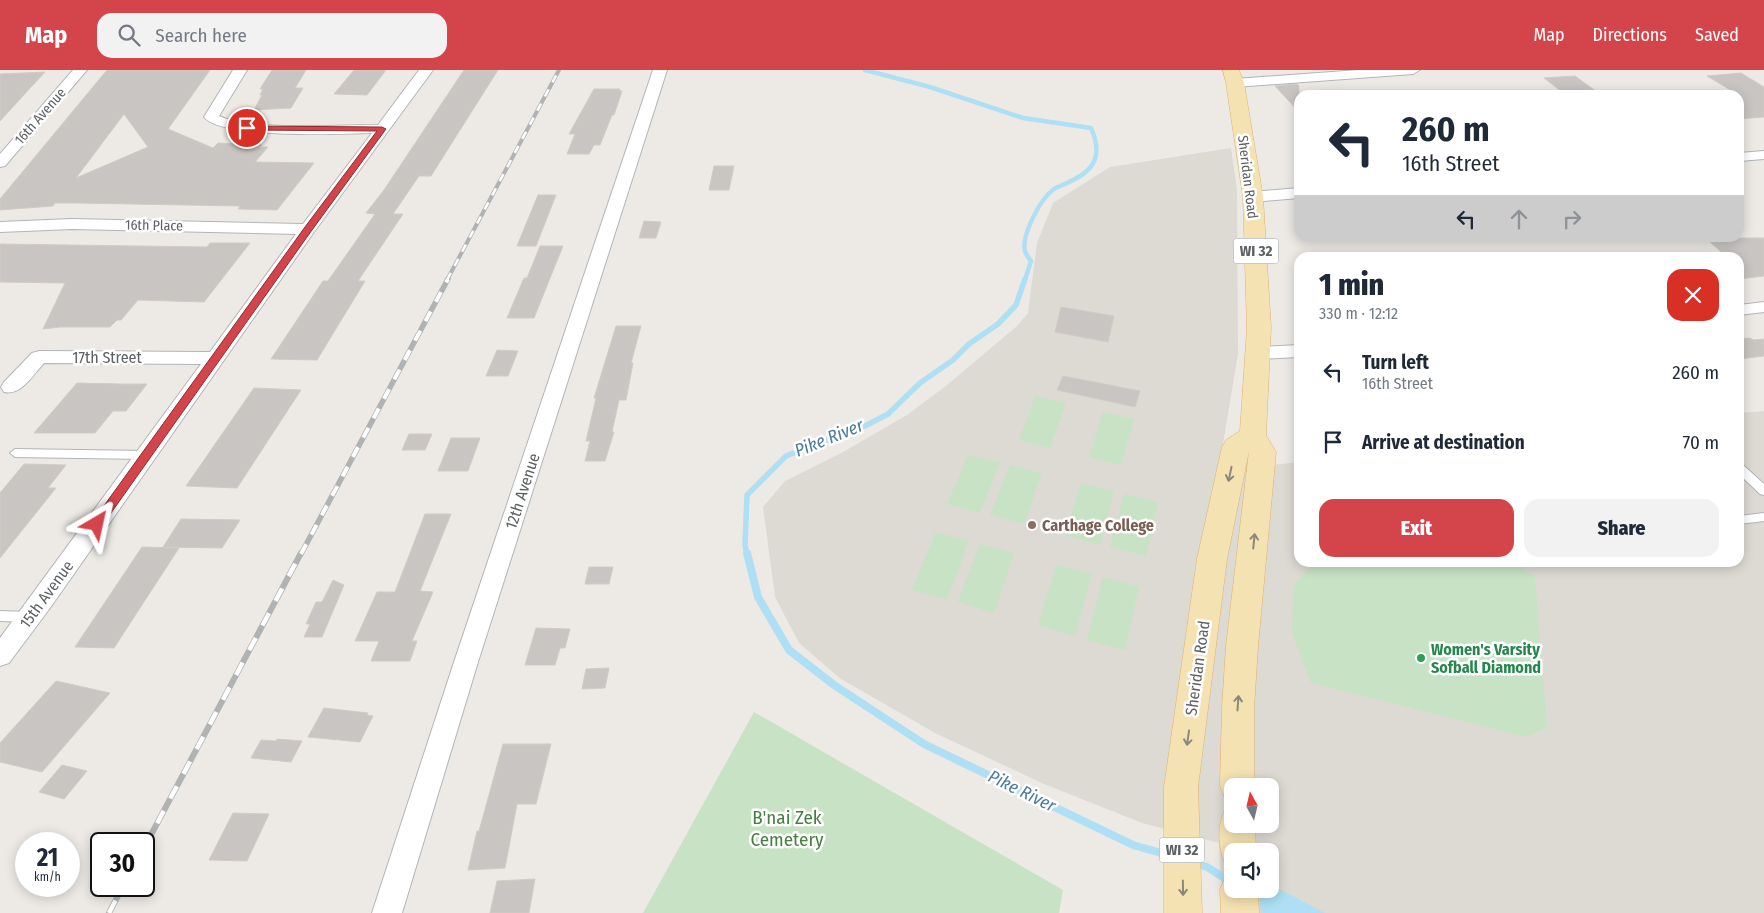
<!DOCTYPE html>
<meta charset="utf-8">
<style>
body{margin:0;font-family:"Fira Sans Condensed",sans-serif;background:#f2f2f3;color:#1f2937;height:100vh;display:flex;flex-direction:column;font-size:19px;white-space:nowrap}
*{box-sizing:border-box;margin:0}
p{font-size:16px;color:#747a83}
.icon{flex:none;width:28px;height:28px;fill:none;stroke:currentColor;stroke-width:2;stroke-linecap:round;stroke-linejoin:round}
.map{position:relative;flex:1;overflow:hidden}
.drawer{position:absolute;left:1294px;top:182px;width:450px;height:315px;display:flex;flex-direction:column;background:#fff;border-radius:15px;box-shadow:0 2px 12px #0003}
.drawer>*{flex:none}
.banner{position:absolute;left:1294px;top:20px;width:450px;height:152px;border-radius:15px;box-shadow:0 2px 12px #0003;background:#fff;color:#1f2937;overflow:hidden}
.needle{width:32px;rotate:352deg}
.controls{position:absolute;left:1224px;top:708px;display:grid;gap:10px}
.controls a{display:grid;place-items:center;width:55px;height:55px;border-radius:10px;background:#fff;box-shadow:0 2px 12px #0003;font-size:25px}
.speed{position:absolute;left:15px;top:762px;display:flex;gap:10px;font-size:25px;font-weight:700;text-align:center}
.speed>*{display:grid;place-content:center;width:65px;height:65px;border-radius:50%;background:#fff;box-shadow:0 2px 12px #0003;line-height:1}
.speed small{font-size:12px;font-weight:400}
.speed .limit{border:2px solid #111;border-radius:8px;background:#fff;color:#111}
.pin{position:absolute;display:grid;place-items:center;width:42px;height:42px;color:#fff;margin:-21px;border:2px solid #fff;border-radius:50%;box-shadow:0 1px 5px #0007}
.me{position:absolute;width:55px;margin:-28px;rotate:36deg;stroke-linejoin:round;filter:drop-shadow(0 0 4px #0008)}
.turn{display:flex;align-items:center;gap:18px;height:105px;padding:0 25px;font-size:22px}
.turn .icon{width:65px;height:65px;stroke-width:2.5}
.turn b{display:block;font-size:35px;line-height:42px}
.lanes{display:flex;align-items:center;height:48px;padding:0 25px;background:#0003;justify-content:center;gap:25px;direction:ltr}
.lanes .off{opacity:.35}
.round{display:grid;place-items:center;flex:none;width:52px;height:52px;border-radius:15px;background:#f2f2f3}
.headline{display:flex;align-items:center;justify-content:space-between;height:85px;padding:0 25px}
h1{font-size:30px;font-weight:800;line-height:38px}
.action{display:flex;gap:10px;margin-top:auto;padding:10px 25px}
.action a{flex:1;height:58px;border-radius:15px;background:#d4454b;color:#fff;font-size:20px;font-weight:800;line-height:58px;text-align:center}
.action a+a{background:#f2f2f3;color:#1f2937}
ul{padding:0;list-style:none}
li{display:flex;align-items:center;gap:15px;height:70px;padding:0 25px}
li div{flex:1}
li b{display:block;font-size:19px}
li em{font-style:normal}
header{display:flex;align-items:center;gap:30px;box-sizing:border-box;height:70px;padding:0 25px;background:#d4454b;color:#fff}
header strong{font-size:24px}
nav{display:flex;gap:28px;margin-inline-start:auto;font-size:18px}
.search{width:350px;height:45px;background:#f2f2f3;display:flex;align-items:center;gap:12px;box-sizing:border-box;padding:0 18px;border-radius:15px;color:#747a83;font-size:19px}
.map>svg:first-child{display:block}
.education{fill:#dddad3;fill-rule:evenodd}
.green{fill:#c8e2c5}
.water{fill:#aedff4}
.lines{fill:none;stroke-linecap:round;stroke-linejoin:round}
.stream-far2{stroke:#aedff4;stroke-width:4.5}
.stream-far1{stroke:#aedff4;stroke-width:5.5}
.stream{stroke:#aedff4;stroke-width:8}
.building{fill:#c9c5c2;stroke:#d1cbc4;fill-rule:evenodd}
.service-casing{stroke:#b2b5b8;stroke-width:2}
.minor-casing{stroke:#b2b5b8;stroke-width:2}
.primary-casing{stroke:#e0b16b;stroke-width:1}
.service{fill:#fff;fill-rule:evenodd}
.minor{fill:#fff;fill-rule:evenodd}
.primary{fill:#f5e2b2;fill-rule:evenodd}
.rail-far2-casing{stroke:#b1b2b2;stroke-width:4}
.rail-far1-casing{stroke:#b1b2b2;stroke-width:5.5}
.rail-casing{stroke:#b1b2b2;stroke-width:6}
.rail-far2{stroke:#fff;stroke-width:2.5;stroke-dasharray:8;stroke-linecap:butt}
.rail-far1{stroke:#fff;stroke-width:4;stroke-dasharray:11;stroke-linecap:butt}
.rail{stroke:#fff;stroke-width:4.5;stroke-dasharray:14;stroke-linecap:butt}
.oneway{stroke:#8b887b}
.route{fill:#d4454b;stroke:#8a2d31}
.education-dot{fill:#8d6e63;stroke:#fff;stroke-width:2}
.leisure-dot{fill:#2e9e5b;stroke:#fff;stroke-width:2}
.labels{text-anchor:middle;stroke-width:5;stroke-linejoin:round;paint-order:stroke}
.far-street-label{font-size:14px;fill:#5d6163;stroke:#fff}
.shield{fill:#fff;stroke:#8e9092;stroke-width:1}
.shield-label{font-size:15px;font-weight:bold;fill:#5d6163}
.street-label{font-size:16px;fill:#5d6163;stroke:#fff}
.education-label{font-size:16px;font-weight:bold;fill:#785e54;stroke:#fff;text-anchor:start}
.leisure-label{font-size:16px;font-weight:bold;fill:#27864d;stroke:#fff;text-anchor:start}
.water-label{font-size:18px;font-style:italic;fill:#4a7c9c;stroke:#fff}
.near-park-label{font-size:19px;fill:#458040;stroke:#fff}
</style>
<header>
<strong>Map</strong>
<div class="search"><svg class="icon" aria-label="search" viewBox="0 0 24 24"><circle cx="10" cy="10" r="6"/><path d="M15 15l6 6"/></svg>Search here</div>
<nav><a>Map</a><a>Directions</a><a>Saved</a></nav>
</header>
<div class="map">
<svg width="1764" height="843" viewBox="0 0 1764 843">
<rect width="100%" height="100%" fill="#edeae5"/>
<path class="education" d="M1231 78 1237 120 1238 284 1223 374 1271 395 1299 392V492H1739V343L1764 341V843H1223L1219 773 1142 753 1044 714 935 663 841 609 799 573 775 527 763 437 785 411 843 382 907 345 947 315 1017 256 1028 243 1037 173 1053 133 1110 97ZM1232 716H1270V754H1232ZM1232 781H1270V819H1232Z"/>
<path class="green" d="M1035 326 1066 333 1050 378 1019 370Z
M1103 342 1134 349 1121 395 1089 387Z
M968 385 1000 392 980 443 947 434Z
M1010 395 1042 403 1024 454 990 445Z
M1081 413 1114 421 1100 475 1065 465Z
M1124 424 1158 432 1146 486 1110 477Z
M936 462 969 471 947 529 912 520Z
M980 474 1014 483 994 543 958 532Z
M1312 493H1515L1535 506 1547 657 1526 667 1311 613 1292 563 1293 517Z
M1056 495 1092 504 1075 566 1038 555Z
M1103 507 1139 517 1125 580 1087 570Z
M754 642 1063 820 1059 843H643Z"/>
<path class="water" d="M1270 814 1325 843H1261L1259 819H1270Z"/>
<g class="lines">
<path class="stream-far2" d="M865 0 930 17 1023 48 1091 58C1102 83 1097 99 1071 111 1066 114 1059 116 1054 119 1041 128 1021 165 1025 181 1026 185 1029 188 1031 191L1025 210"/>
<path class="stream-far1" d="M747 484 745 475 747 425 786 386 867 355 888 344 920 313 953 290 969 274 998 254 1016 235 1025 209"/>
<path class="stream" d="M747 483 758 527 789 580 834 615 924 674 1133 775 1172 786
M1193 793 1207 797 1232 813"/>
</g>
<path class="building" d="M107 0H210L168 59 213 78 218 73 262 75 259 77H268L255 92 314 93 277 140 238 139 240 136 77 133H55L53 136 0 140V129ZM124 44 148 77 76 108Z
M272 0H306L295 18H303L291 38 254 40 262 25H260L263 19H260Z
M354 0H386L367 25 334 24Z
M464 0H498L431 106H419L393 144H403L358 211H365L317 290 271 289 323 211H328L375 144 366 143 384 120Z
M45 2 32 16 0 51V4Z
M1741 3 1764 17V47L1739 49V25L1707 6Z
M1575 6 1601 25H1566L1544 8Z
M1297 14 1299 16V42L1275 16Z
M594 19H620L619 21H622L614 45H612L600 75H594L589 84H567L575 64H569Z
M714 96H734L729 120H709Z
M538 125H556L536 176H517Z
M644 151 661 152 656 168H639Z
M1714 168H1764V206L1739 209V188H1728L1710 172H1719Z
M210 173H250L204 232 138 230 121 250H117L110 257H60L43 259 65 213 0 212V174L207 177Z
M540 176H563L534 248H507L524 208H527Z
M1061 237 1114 246 1108 272 1055 262Z
M616 256H641L631 293H633L626 330H619L612 362H614L605 391H585L590 371H586L596 328H594Z
M1750 268 1753 270 1764 269V286L1739 289V269Z
M497 280 518 281 508 306H486Z
M1063 306 1140 321 1135 337 1057 320Z
M77 313 120 314H147L126 341H113L95 363H34Z
M254 318 301 320 237 418 186 416Z
M409 364H432L425 380H402Z
M451 368H480L468 401H438Z
M24 394 66 395 48 418H56L0 488V423Z
M425 444H451L420 521 433 522 412 571H417L410 591H371L379 571H355L377 522H395Z
M181 449 240 450 222 478 163 477Z
M142 477 179 478 114 578 75 577Z
M589 497H613L609 514H585Z
M333 510 344 515 322 567H304L310 554H306L316 532H322Z
M536 558 570 559 565 578H560L555 595H525Z
M609 598 605 618 582 619 586 599Z
M56 611 110 623 42 702 0 692V673Z
M324 638 368 643 367 645 373 646 360 672 308 667Z
M277 669 302 671 291 692 251 688 261 670 276 671Z
M503 674H551L536 734H517L505 798 468 800 477 761H479Z
M62 695 87 701 64 729 39 722Z
M233 743 269 744 247 791 209 790Z
M535 809 529 843H490L497 811Z"/>
<g class="lines">
<g class="service-casing">
<path id="service" d="M15 379 146 381 151 385 146 389 15 387 10 383Z
M1739 394 1743 395 1764 414V425L1760 424 1739 404Z
M1764 443V451L1739 454V446Z
M0 541 30 542 34 543 36 547 34 551 30 552 0 551Z"/>
</g>
<g class="minor-casing">
<path id="minor" d="M73 0H87L5 96 0 97V84Z
M233 0H247L219 46C250 61 340 55 378 55L419 0H433L314 162 50 538 9 593 0 596V568L201 294 44 293C33 305 21 326 4 322L1 317 4 312 32 283 39 281 210 282 296 164 72 159 0 162V152L72 149 303 154 372 63C342 64 221 69 204 47Z
M653 0H667L478 592 402 843H372L454 592Z
M1359 0H1420L1413 4 1235 17 1228 13 1235 9Z
M1764 81V89L1739 91V83Z
M1299 118V128L1253 132 1248 130 1245 127 1248 124 1253 122Z
M1764 232V242L1739 245V235Z
M1299 275V287L1258 289 1251 287 1249 283 1251 279 1258 277Z"/>
</g>
<g class="primary-casing">
<path id="primary" d="M1223 0H1239L1244 13 1263 127 1271 258 1266 365 1276 382 1258 576 1254 638V716H1232V731L1225 728 1220 716 1222 638 1226 576 1249 381 1227 489 1198 717 1202 843H1164V717L1197 489 1222 377 1226 370 1240 361 1247 258 1243 127 1226 13Z
M1232 738V754H1255L1256 781H1232V797L1225 794C1218 776 1217 759 1224 742Z
M1232 803V819H1258L1259 843H1221L1220 819 1226 806Z"/>
</g>
<use href="#service" class="service"/>
<use href="#minor" class="minor"/>
<use href="#primary" class="primary"/>
<g class="rail-far2-casing">
<path id="rail-far2" d="M447 210 559 0"/>
</g>
<g class="rail-far1-casing">
<path id="rail-far1" d="M301 484 448 209"/>
</g>
<g class="rail-casing">
<path id="rail" d="M144 778 301 483
M109 843 123 816"/>
</g>
<use href="#rail-far2" class="rail-far2"/>
<use href="#rail-far1" class="rail-far1"/>
<use href="#rail" class="rail"/>
</g>
<defs><path id="oneway-shaft" d="M-6 0H5M1.5-3L5.5 0L1.5 3" fill="none" stroke-width="1.6" stroke-linecap="round" stroke-linejoin="round" transform="scale(1.25)"/></defs>
<g class="oneway">
<use href="#oneway-shaft" transform="translate(1230 404) rotate(102)"/>
<use href="#oneway-shaft" transform="translate(1254 471) rotate(-84)"/>
<use href="#oneway-shaft" transform="translate(1238 633) rotate(-86)"/>
<use href="#oneway-shaft" transform="translate(1188 668) rotate(98)"/>
<use href="#oneway-shaft" transform="translate(1183 818) rotate(89)"/>
</g>
<path class="route" d="M244 56 382 57 386 59 312 160 101 457H93L91 454 93 451 305 157 377 61 247 60 244 59Z"/>
<circle class="education-dot" cx="1032" cy="455" r="5"/>
<circle class="leisure-dot" cx="1421" cy="588" r="5"/>
<g class="labels">
<g class="far-street-label">
<text transform="translate(40 46) rotate(-49)" y="5">16th Avenue</text>
<text transform="translate(1248 107) rotate(83)" y="5">Sheridan Road</text>
<text transform="translate(154 155) rotate(1)" y="5">16th Place</text>
</g>
<g class="shield">
<rect x="1233.5" y="168.5" width="45" height="25" rx="4"/>
<rect x="1159.5" y="767.5" width="45" height="25" rx="4"/>
</g>
<g class="shield-label">
<text x="1256" y="186">WI 32</text>
<text x="1182" y="785">WI 32</text>
</g>
<g class="street-label">
<text x="107" y="293">17th Street</text>
<text transform="translate(522 421) rotate(-72)" y="6">12th Avenue</text>
<text transform="translate(46 524) rotate(-54)" y="6">15th Avenue</text>
<text transform="translate(1197 598) rotate(-82)" y="6">Sheridan Road</text>
</g>
<g class="education-label">
<text x="1042" y="461">Carthage College</text>
</g>
<g class="leisure-label">
<text x="1431" y="585">Women's Varsity<tspan x="1431" dy="18">Sofball Diamond</tspan></text>
</g>
<g class="water-label">
<text transform="translate(829 368) rotate(-22)" y="6">Pike River</text>
<text transform="translate(1022 721) rotate(26)" y="6">Pike River</text>
</g>
<g class="near-park-label">
<text x="787" y="754">B'nai Zek<tspan x="787" dy="22">Cemetery</tspan></text>
</g>
</g>
</svg>
<div class="controls">
<a><svg class="needle" viewBox="-14 -14 28 28"><path d="M0-13l5 13h-10z" fill="#e53935"/><path d="M0 13l5-13h-10z" fill="#747a83"/></svg></a>
<a><svg class="icon" aria-label="sound" viewBox="0 0 24 24"><path d="M4 9h4l5-4v14l-5-4H4zM17 9q2 3 0 6"/></svg></a>
</div>
<div class="speed"><div>21<small>km/h</small></div><div class="limit">30</div></div>
<div class="pin" style="left:247px;top:58px;background:#d93025"><svg class="icon" aria-label="arrive" viewBox="0 0 24 24"><path d="M6 21V4h12l-3 4 3 4H6"/></svg></div>
<svg class="me" style="left:97px;top:454px" viewBox="-20 -20 40 40"><path d="M0-17L14 15 0 8-14 15z" fill="#d4454b" stroke="#fff" stroke-width="4"/></svg>
<div class="banner">
<div class="turn"><svg class="icon" aria-label="left" viewBox="0 0 24 24"><path d="M17 20v-9H6M10 6l-5 5 5 5"/></svg><div><b>260 m</b>16th Street</div></div>
<div class="lanes"><svg class="icon" aria-label="left" viewBox="0 0 24 24"><path d="M17 20v-9H6M10 6l-5 5 5 5"/></svg><svg class="icon off" aria-label="ahead" viewBox="0 0 24 24"><path d="M12 20V5M6 11l6-6 6 6"/></svg><svg class="icon off" aria-label="right" viewBox="0 0 24 24"><path d="M7 20v-9h11M14 6l5 5-5 5"/></svg></div>
</div>
<section class="drawer">
<div class="headline"><div><h1>1 min</h1><p>330 m · 12:12</p></div><a class="round" style="background:#d93025;color:#fff"><svg class="icon" aria-label="close" viewBox="0 0 24 24"><path d="M6 6l12 12M18 6L6 18"/></svg></a></div>
<ul>
<li><svg class="icon" aria-label="left" viewBox="0 0 24 24"><path d="M17 20v-9H6M10 6l-5 5 5 5"/></svg><div><b>Turn left</b><p>16th Street</p></div><em>260 m</em></li>
<li><svg class="icon" aria-label="arrive" viewBox="0 0 24 24"><path d="M6 21V4h12l-3 4 3 4H6"/></svg><div><b>Arrive at destination</b></div><em>70 m</em></li>
</ul>
<div class="action"><a>Exit</a><a>Share</a></div>
</section>
</div>
